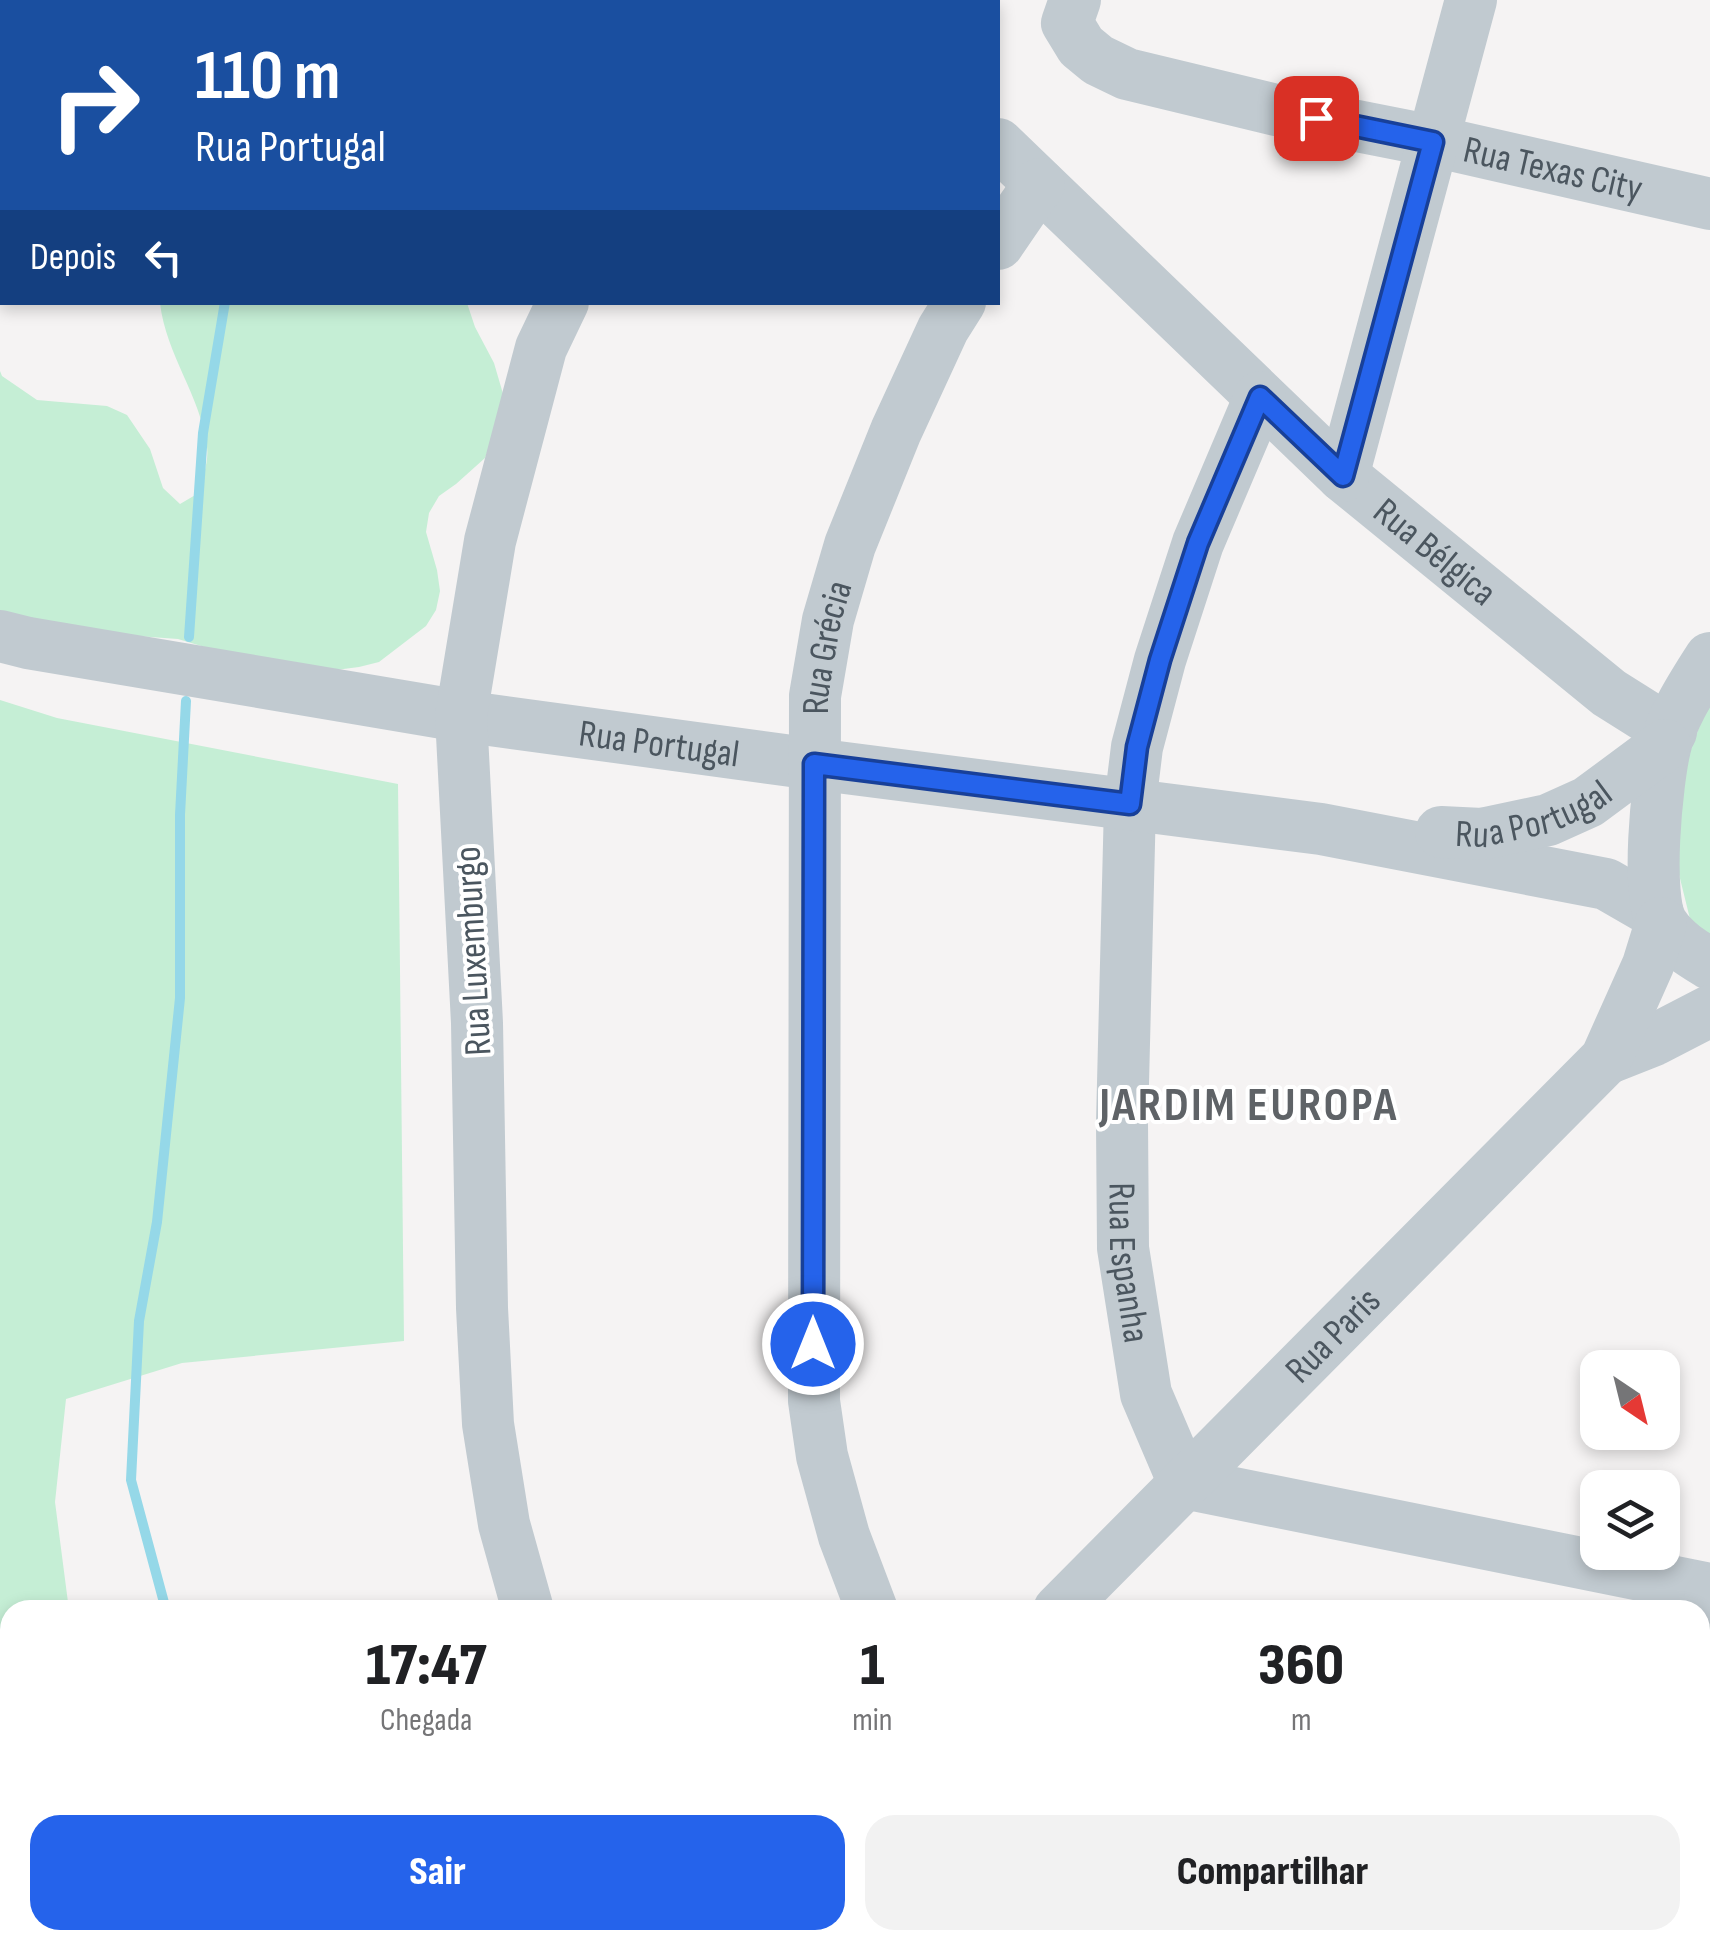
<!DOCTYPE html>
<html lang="pt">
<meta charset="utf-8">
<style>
body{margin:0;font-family:"Sofia Sans Condensed",sans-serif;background:#f2f2f2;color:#202124;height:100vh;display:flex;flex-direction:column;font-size:38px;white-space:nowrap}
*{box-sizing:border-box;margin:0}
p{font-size:32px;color:#757577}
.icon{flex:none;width:55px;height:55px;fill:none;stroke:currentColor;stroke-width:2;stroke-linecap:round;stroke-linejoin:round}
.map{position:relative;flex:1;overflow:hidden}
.side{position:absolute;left:0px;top:1600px;width:1710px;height:350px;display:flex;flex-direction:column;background:#fff;border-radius:30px 30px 0 0;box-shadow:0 5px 15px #0003}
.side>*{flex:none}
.hud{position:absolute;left:0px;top:0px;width:1000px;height:305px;box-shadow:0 5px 15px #0003;background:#1a4fa0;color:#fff;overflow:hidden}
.needle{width:65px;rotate:145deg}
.buttons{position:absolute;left:1580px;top:1350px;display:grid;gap:20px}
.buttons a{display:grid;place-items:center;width:100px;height:100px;border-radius:20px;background:#fff;box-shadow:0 5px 15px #0003;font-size:50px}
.pin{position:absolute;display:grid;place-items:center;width:85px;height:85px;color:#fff;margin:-42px;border-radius:20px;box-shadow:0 5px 15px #0006}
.me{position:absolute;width:110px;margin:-55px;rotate:0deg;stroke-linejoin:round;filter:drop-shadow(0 0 8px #0008)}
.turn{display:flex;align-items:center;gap:35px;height:210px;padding:0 30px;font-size:45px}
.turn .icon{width:130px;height:130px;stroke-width:2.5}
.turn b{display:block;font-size:70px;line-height:85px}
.then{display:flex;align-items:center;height:95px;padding:0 30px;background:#0003;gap:20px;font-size:38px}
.eta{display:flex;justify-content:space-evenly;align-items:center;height:170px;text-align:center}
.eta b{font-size:60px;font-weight:800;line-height:70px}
.primary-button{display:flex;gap:20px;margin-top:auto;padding:20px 30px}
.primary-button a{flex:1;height:115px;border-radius:30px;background:#2563eb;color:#fff;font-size:40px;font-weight:800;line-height:115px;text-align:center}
.primary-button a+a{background:#f2f2f2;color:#202124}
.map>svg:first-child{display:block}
.green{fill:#c5eed5}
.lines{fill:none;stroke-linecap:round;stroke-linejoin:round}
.stream{stroke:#95d8e8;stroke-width:10}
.minor{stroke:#c1cad0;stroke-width:52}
.route-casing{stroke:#184099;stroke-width:25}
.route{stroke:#2563eb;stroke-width:18}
.labels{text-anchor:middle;stroke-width:8;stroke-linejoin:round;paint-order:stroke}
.street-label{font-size:38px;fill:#4b565f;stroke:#fff}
.district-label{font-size:48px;font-weight:bold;letter-spacing:2.5px;fill:#5f6367;stroke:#fff}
</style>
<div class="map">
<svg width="1710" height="1950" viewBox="0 0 1710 1950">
<rect width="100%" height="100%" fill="#f5f3f3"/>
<path class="green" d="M270 0H455L452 2H270Z
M2 64V273L0 276V67Z
M160 303H467L475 327 494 363 506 404 485 458 456 484 439 496 429 513 426 532 437 570 440 591 436 610 426 626 379 662 359 667 297 675 178 639 95 633 0 645V371L2 376 37 400 107 406 127 415 150 449 163 488 180 504 197 494C202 479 209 463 207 447 201 396 166 355 160 303Z
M1710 698V937L1691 923 1671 842 1677 787Z
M0 700 57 718 398 784 404 1341 182 1363 66 1399 55 1502 69 1610H10V1907L0 1902Z
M58 1940H240L246 1950H73Z"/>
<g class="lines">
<path class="stream" d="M253 2V0
M189 637 203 433 225 302
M166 1610 131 1480 139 1321 157 1222 180 998V815L186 701
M323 1940 328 1950"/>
<g class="minor">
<path id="s1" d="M1075 0 1067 23 1081 46 1098 60 1127 74 1276 110 1433 141 1710 204"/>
<path d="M920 2V0"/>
<path id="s2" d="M998 144 1343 476 1609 693 1671 732"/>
<path d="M998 244 1039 184"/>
<path id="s3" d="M1260 397 1198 543 1160 660 1137 747 1130 804 1122 1123 1123 1248 1146 1394 1184 1483 1710 1589"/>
<path d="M1343 476 1471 0"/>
<path id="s4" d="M0 636 28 643 461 716 814 764 1321 829 1606 884 1658 914"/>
<path d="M1710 658C1693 685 1672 716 1665 748 1657 781 1645 898 1663 925 1675 943 1692 953 1710 964"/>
<path id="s5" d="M1441 832 1482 834 1548 820 1588 802 1665 745"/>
<path d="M1606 1059 1654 1040 1710 1011"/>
<path d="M528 1610 504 1524 488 1424 482 1308 477 1023 461 716 490 541 541 348 563 302"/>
<path id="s6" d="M872 1610 844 1536 822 1456 814 1401 815 696 828 620 850 545 896 431 943 329 960 302"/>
<path id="s7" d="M1059 1610 1606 1059 1648 965 1661 923"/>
<path d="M1700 1695 1710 1597"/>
<path d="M1700 1919 1710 1921"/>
<path d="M730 1950 740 1940"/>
</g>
</g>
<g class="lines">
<g class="route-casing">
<path id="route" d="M813 1344 814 764 1130 804 1137 747 1160 660 1198 543 1260 397 1343 476 1433 142 1316 118"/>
</g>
<use href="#route" class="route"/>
</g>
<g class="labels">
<g class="street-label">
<text dy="13" stroke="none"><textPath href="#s1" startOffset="542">Rua Texas City</textPath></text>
<text dy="13" stroke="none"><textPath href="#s2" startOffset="598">Rua Bélgica</textPath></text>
<text dy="13" stroke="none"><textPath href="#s6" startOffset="972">Rua Grécia</textPath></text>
<text dy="13" stroke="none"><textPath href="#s4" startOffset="668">Rua Portugal</textPath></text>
<text dy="13" stroke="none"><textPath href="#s5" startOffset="95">Rua Portugal</textPath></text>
<text transform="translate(472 951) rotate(-93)" y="13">Rua Luxemburgo</text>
<text dy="13" stroke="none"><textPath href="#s3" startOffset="888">Rua Espanha</textPath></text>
<text dy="13" stroke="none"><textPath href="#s7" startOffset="388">Rua Paris</textPath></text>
</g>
<g class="district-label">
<text x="1249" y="1120">JARDIM EUROPA</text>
</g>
</g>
</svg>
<div class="buttons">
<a><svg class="needle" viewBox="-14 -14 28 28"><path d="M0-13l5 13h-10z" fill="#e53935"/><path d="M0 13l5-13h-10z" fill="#757577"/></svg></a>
<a><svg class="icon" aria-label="layers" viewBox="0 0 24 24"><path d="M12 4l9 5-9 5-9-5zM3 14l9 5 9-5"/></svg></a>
</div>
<div class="pin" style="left:1316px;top:118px;background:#d93025"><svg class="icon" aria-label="arrive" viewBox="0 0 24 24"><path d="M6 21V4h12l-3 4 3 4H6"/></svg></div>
<svg class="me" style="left:813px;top:1344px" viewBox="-20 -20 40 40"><circle r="17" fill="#2563eb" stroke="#fff" stroke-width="3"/><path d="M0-11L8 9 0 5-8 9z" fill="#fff"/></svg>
<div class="hud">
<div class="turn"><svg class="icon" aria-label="right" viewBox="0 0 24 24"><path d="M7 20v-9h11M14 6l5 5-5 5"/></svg><div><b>110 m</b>Rua Portugal</div></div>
<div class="then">Depois<svg class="icon" aria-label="left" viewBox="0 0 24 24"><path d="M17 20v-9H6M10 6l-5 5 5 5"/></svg></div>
</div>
<section class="side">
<div class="eta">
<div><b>17:47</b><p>Chegada</p></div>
<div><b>1</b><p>min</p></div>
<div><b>360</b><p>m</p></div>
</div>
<div class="primary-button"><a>Sair</a><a>Compartilhar</a></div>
</section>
</div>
